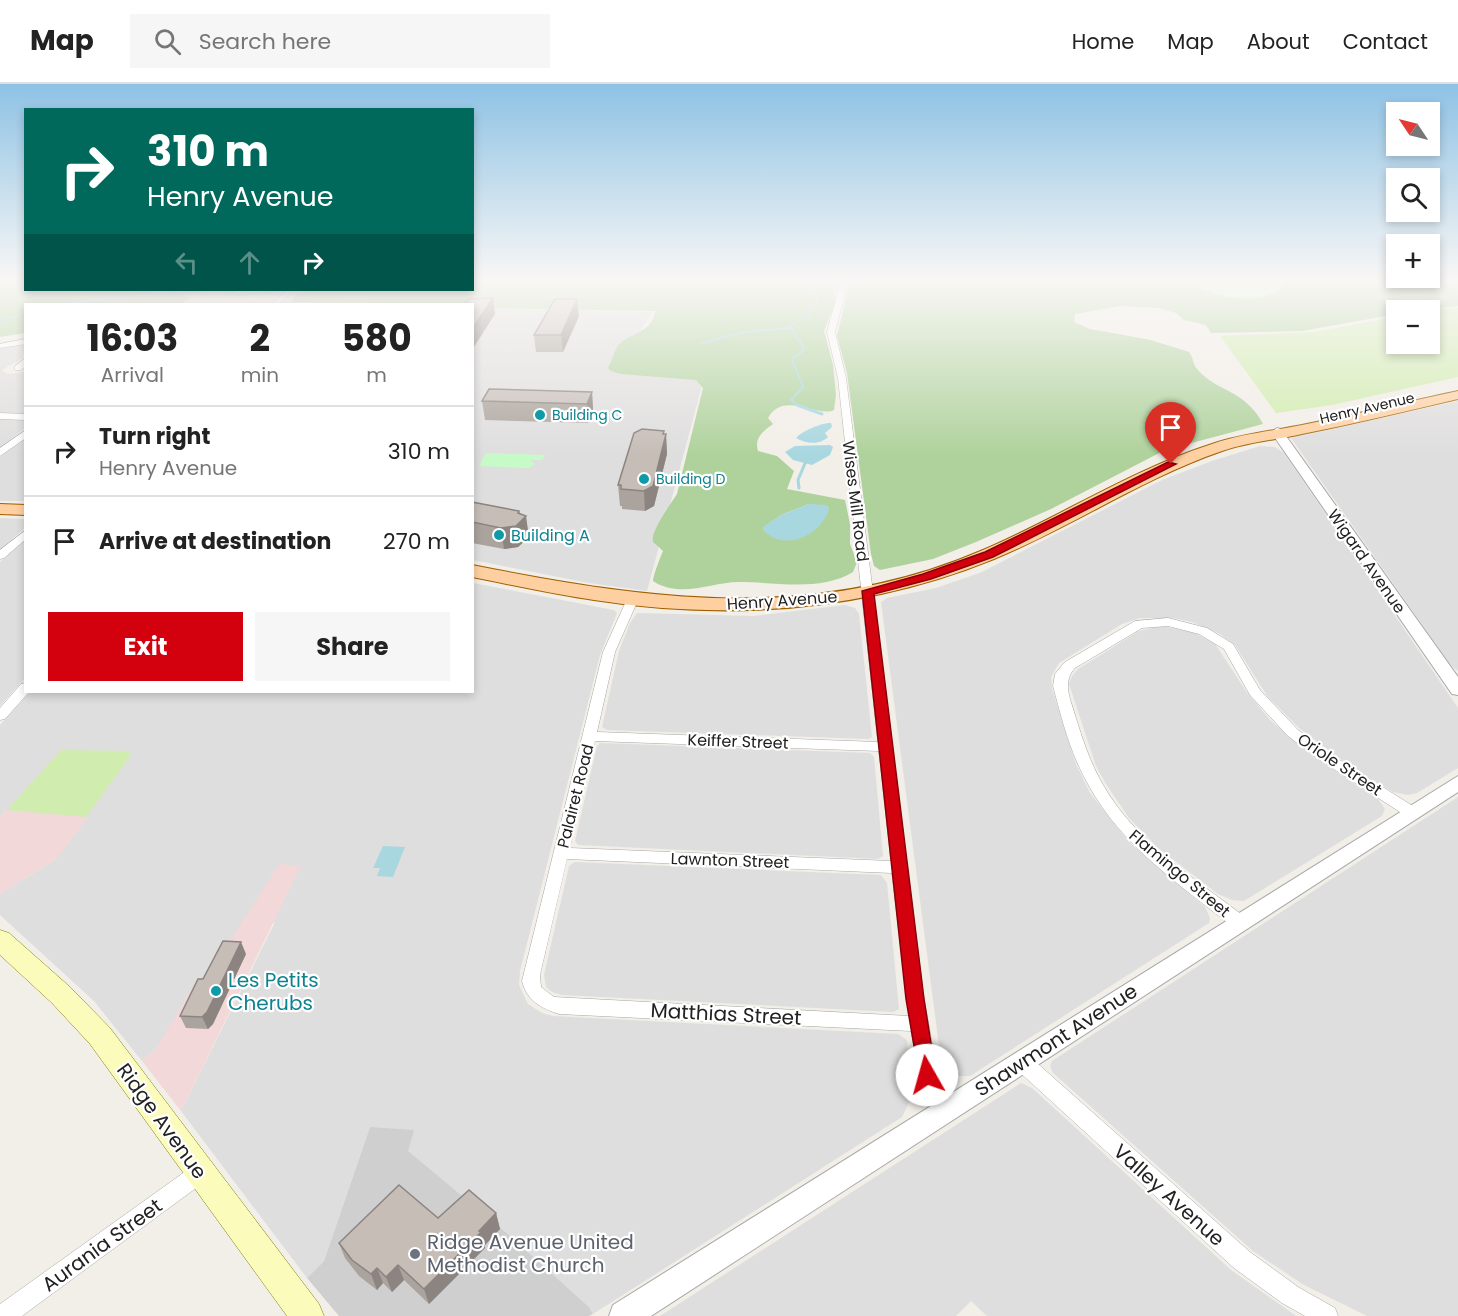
<!DOCTYPE html>
<meta charset="utf-8">
<style>
body{margin:0;font-family:Poppins,sans-serif;background:#f6f6f6;color:#222;height:100vh;display:flex;flex-direction:column;font-size:22px;white-space:nowrap}
*{box-sizing:border-box;margin:0}
p{font-size:20px;color:#767676}
.icon{flex:none;width:33px;height:33px;fill:none;stroke:currentColor;stroke-width:2;stroke-linecap:round;stroke-linejoin:round}
.map{position:relative;flex:1;overflow:hidden}
.side{position:absolute;left:24px;top:219px;width:450px;height:390px;display:flex;flex-direction:column;background:#fff;border-radius:0px;box-shadow:0 3px 9px #0003}
.side>*{flex:none}
.hud{position:absolute;left:24px;top:24px;width:450px;height:183px;border-radius:0px;box-shadow:0 3px 9px #0003;background:#00695c;color:#fff;overflow:hidden}
.needle{width:39px;rotate:305deg}
.tools{position:absolute;left:1386px;top:18px;display:grid;gap:12px}
.tools a{display:grid;place-items:center;width:54px;height:54px;border-radius:0px;background:#fff;box-shadow:0 3px 9px #0003;font-size:30px}
.pin{position:absolute;display:grid;place-items:center;width:51px;height:51px;color:#fff;margin:-62px -26px;border-radius:50% 50% 50% 0;rotate:-45deg;box-shadow:0 0 6px #0007}
.pin .icon{rotate:45deg}
.me{position:absolute;width:66px;margin:-33px;rotate:353deg;stroke-linejoin:round;filter:drop-shadow(0 0 4px #0008)}
.turn{display:flex;align-items:center;gap:21px;height:126px;padding:0 24px;font-size:27px}
.turn .icon{width:78px;height:78px;stroke-width:2.5}
.turn b{display:block;font-size:42px;line-height:51px}
.lanes{display:flex;align-items:center;height:57px;padding:0 24px;background:#0003;justify-content:center;gap:30px;direction:ltr}
.lanes .off{opacity:.35}
.eta{display:flex;justify-content:space-evenly;align-items:center;height:102px;text-align:center}
.eta b{font-size:36px;font-weight:700;line-height:42px}
.button{display:flex;gap:12px;margin-top:auto;padding:12px 24px}
.button a{flex:1;height:69px;border-radius:0px;background:#d3000d;color:#fff;font-size:24px;font-weight:700;line-height:69px;text-align:center}
.button a+a{background:#f6f6f6;color:#222}
ul{padding:0;list-style:none}
li{display:flex;align-items:center;gap:18px;height:90px;padding:0 24px;border-top:2px solid #e0e0e0}
li div{flex:1}
li b{display:block;font-size:22px}
li em{font-style:normal}
header{display:flex;align-items:center;gap:36px;box-sizing:border-box;height:84px;padding:0 30px;background:#fff;border-bottom:2px solid #e0e0e0}
header strong{font-size:28px}
nav{display:flex;gap:33px;margin-inline-start:auto;font-size:21px}
.search{width:420px;height:54px;background:#f6f6f6;display:flex;align-items:center;gap:15px;box-sizing:border-box;padding:0 21px;border-radius:0px;color:#767676;font-size:22px}
.map>svg:first-child{display:block}
.residential{fill:#dfdede}
.commercial{fill:#f2d8d8}
.religious{fill:#cfcfcf}
.grass{fill:#d0ecae}
.forest{fill:#afd29c;fill-rule:evenodd}
.park{fill:#c6fbc7}
.water{fill:#a8d7e0}
.lines{fill:none;stroke-linecap:round;stroke-linejoin:round}
.stream-far1{stroke:#a8d7e0;stroke-width:2}
.stream{stroke:#a8d7e0;stroke-width:3}
.minor-casing{stroke:#a8a8a8;stroke-width:1}
.tertiary-casing{stroke:#a8a8a8;stroke-width:2}
.secondary-casing{stroke:#797f02;stroke-width:1}
.primary-casing{stroke:#9f6000;stroke-width:2}
.minor{fill:#fff;fill-rule:evenodd}
.tertiary{fill:#fff;fill-rule:evenodd}
.secondary{fill:#fbfbbc;fill-rule:evenodd}
.primary{fill:#fed0a1;fill-rule:evenodd}
.wall{fill:#aba39d}
.shaded-wall{fill:#8b8480}
.building{fill:#c7bdb7;stroke:#8b8480;stroke-width:1.5}
.route{fill:#d3000d;stroke:#890008;stroke-width:1.5}
.culture-dot{fill:#0f9aa8;stroke:#fff;stroke-width:2}
.worship-dot{fill:#6b7280;stroke:#fff;stroke-width:2}
.labels{text-anchor:middle;stroke-width:4.5;stroke-linejoin:round;paint-order:stroke}
.far-street-label{font-size:14px;fill:#212121;stroke:#fff}
.far-culture-label{font-size:14px;fill:#0d838f;stroke:#fff;text-anchor:start}
.street-label{font-size:16px;fill:#212121;stroke:#fff}
.culture-label{font-size:16px;fill:#0d838f;stroke:#fff;text-anchor:start}
.near-culture-label{font-size:20px;fill:#0d838f;stroke:#fff;text-anchor:start}
.near-street-label{font-size:20px;fill:#212121;stroke:#fff}
.near-worship-label{font-size:20px;fill:#5b616d;stroke:#fff;text-anchor:start}
</style>
<header>
<strong>Map</strong>
<div class="search"><svg class="icon" aria-label="search" viewBox="0 0 24 24"><circle cx="10" cy="10" r="6"/><path d="M15 15l6 6"/></svg>Search here</div>
<nav><a>Home</a><a>Map</a><a>About</a><a>Contact</a></nav>
</header>
<div class="map">
<svg width="1458" height="1232" viewBox="0 0 1458 1232">
<rect width="100%" height="100%" fill="#f2eee8"/>
<path class="residential" d="M473 224 653 228 621 275 708 279 647 507 589 499 473 476Z
M25 260 23 274 2 286 8 290 25 288V331L0 330V264Z
M1458 317V587L1450 580 1291 354Z
M0 335 26 336 25 344 0 364Z
M25 353V417H0V373Z
M1260 362 1275 363 1284 369 1458 624V684L1417 709 1408 711 1393 708 1347 680 1299 644 1268 613 1235 561 1220 550 1192 538 1173 534H1140L1122 540 1059 579 1051 593 1052 605 1076 680 1090 709 1128 757 1205 823 1210 834 1209 839 970 992H954L945 986 941 977 881 518 887 514 936 504 982 488 1162 396 1212 377Z
M0 434 25 435 26 443 0 466Z
M25 455V594L0 622V478Z
M473 499 614 526 617 529 600 571 520 887 519 901 528 920 542 929 553 932 898 950 907 956 912 1012 902 1033 593 1230 589 1223 509 1151 407 1067 370 1043 324 1177 307 1194 181 1027 275 838 215 881 156 965 142 977 94 917 0 831V810L56 775 6 726 0 733V641L30 608H472Z
M845 521 855 524 859 530 872 653 869 655 607 646 602 643 619 567 630 539 637 529 753 532Z
M1161 542 1193 548 1215 560 1246 607 1270 636 1317 675 1378 715 1385 725 1382 732 1244 817 1232 816 1218 810 1158 764 1129 734 1106 700 1096 682 1069 600 1072 592 1078 585 1139 547Z
M600 659 870 669 874 673 883 772 878 775 578 761 575 757 597 662Z
M1458 713V1232H1367L1304 1201 1253 1167 1053 989 1050 982 1052 977Z
M575 778 881 791 887 799 899 925 893 928 562 911 552 908 546 903 544 891 569 782Z
M1021 999 1032 1004 1231 1186 1296 1232H987L971 1217 956 1232H660Z"/>
<path class="commercial" d="M6 726 89 733 56 775 0 810V733Z
M279 780 301 782 181 1027 142 977 156 965 188 910 194 907 215 881Z"/>
<path class="religious" d="M370 1043 414 1046 408 1067 509 1151 589 1223 593 1230 589 1232H339L307 1194 324 1177Z"/>
<path class="grass" d="M1458 224V293L1332 321 1276 329 1220 252 1314 248 1396 233V260H1430V227Z
M61 666 129 667 128 670H132L86 733 7 726Z"/>
<path class="forest" d="M0 198H25L26 206H188L180 209 190 214 181 220H26L25 249 0 253Z
M473 198H834L835 218 824 247 833 281 836 311 834 326C818 334 783 306 768 334L773 340C763 347 754 354 758 367L777 372 794 387 787 405 845 416 850 440V460L857 478 853 488C820 508 776 498 739 498 711 498 680 515 653 497 653 492 660 474 663 467L653 458C650 448 670 421 677 410L703 304 696 296 621 290 611 287 608 284C612 277 613 270 617 263 623 251 654 249 655 227L484 224 472 220 291 218 296 211 304 208 303 206H472ZM809 420 829 423 764 443 781 431Z
M850 198H1458V222L1420 226 1393 225 1389 226 1391 231 1302 247 1211 249 1206 241 1184 236 1176 229 1159 224 1120 222 1075 230 1074 238 1090 245 1151 256 1189 268C1193 273 1193 280 1197 285 1216 308 1245 305 1263 340L1165 366 1051 425 976 458 933 475 880 486 874 482 871 470 847 289 837 252Z"/>
<path class="park" d="M1194 198H1279L1284 201C1267 222 1213 216 1194 198Z
M486 369 545 371 542 376H530L535 380 529 384 479 382Z"/>
<path class="water" d="M831 339 832 343 825 349 828 353C820 361 806 360 796 354 802 347 821 339 831 339Z
M830 361 833 363 830 371 812 381 793 376 785 368 795 362Z
M809 420 825 421 829 425C821 451 785 469 763 446V443L781 431Z
M383 762 405 763 393 793 377 792 380 784H373Z"/>
<g class="lines">
<path class="stream-far1" d="M224 206 237 211 276 208
M304 207 313 206
M69 220C117 211 165 211 214 206
M0 237 26 229
M702 259 745 248 791 244
M799 322 791 316 803 303 792 275 803 267V263L790 242 809 231 808 225 817 219 814 206 816 202 810 198"/>
<path class="stream" d="M797 321 822 330
M799 404 798 396 806 377"/>
<g class="minor-casing">
<path id="minor" d="M841 198H848L835 248 846 294 924 915 937 987 945 1009 955 1027 952 1033 945 1036 938 1033 922 1001 911 947 559 930C541 924 527 917 522 897L603 568 628 513 632 512 638 516 615 568 597 648 878 658 838 294 827 248ZM595 657 879 667 891 777 570 764ZM567 775 892 789 909 932 554 913 541 903 540 891Z
M287 206H295L279 220H272Z
M26 255V260L0 264V260Z
M23 276H26V282L21 286H15V282Z
M0 329 26 330V336L0 335Z
M26 346V354L0 372V364Z
M26 446V455L4 474 0 475V466Z
M1168 534 1207 544 1233 560 1260 606 1298 646 1330 670 1416 724 1419 728 1416 732H1406L1320 676 1288 652 1250 611 1224 565 1199 550 1168 542 1142 544 1075 584C1062 598 1070 614 1075 631 1082 654 1090 678 1102 699 1134 757 1194 794 1245 833L1247 838 1245 843 1239 844 1233 843C1180 801 1122 762 1089 702 1071 671 1062 636 1053 602L1055 590 1065 578 1135 537Z
M26 599V608H29L5 635 0 636V624L21 600Z
M1022 970 1029 972 1250 1168 1298 1203 1335 1224 1338 1232H1305L1282 1219 1234 1184 1015 984 1012 978 1015 972Z
M200 1079 207 1082 210 1089 207 1096 22 1232H0V1220L193 1082Z"/>
</g>
<g class="tertiary-casing">
<path id="tertiary" d="M1277 344 1281 345 1458 593V611L1452 610 1271 348Z
M1458 692V708L651 1232H609L613 1221Z"/>
</g>
<g class="secondary-casing">
<path id="secondary" d="M0 846 9 849 70 903 110 944 319 1220 324 1232H287L90 960 52 919 0 871Z"/>
</g>
<g class="primary-casing">
<path id="primary" d="M1458 307V315C1406 327 1354 340 1302 350 1275 356 1248 358 1222 367 1141 395 1072 443 994 475 866 527 729 537 594 516 553 510 513 501 472 493V481C649 516 812 540 983 466 1060 433 1131 386 1212 360 1241 350 1272 347 1302 341 1354 331 1406 318 1458 307Z
M0 420 26 421V431L0 430Z"/>
</g>
<use href="#minor" class="minor"/>
<use href="#tertiary" class="tertiary"/>
<use href="#secondary" class="secondary"/>
<use href="#primary" class="primary"/>
</g>
<path class="wall" d="M579 232 563 268H536L534 251Z
M592 308 593 326 588 339 485 336 482 317Z
M664 347V350H666L667 370 654 422 645 427 622 425V422H620L618 401Z
M472 418 519 427 529 453 518 463 504 465 472 459Z
M246 870 213 940 208 945 186 944 180 932 203 895Z
M496 1129 500 1145 485 1161V1164L429 1220 404 1196 392 1208 383 1199 377 1206 359 1192 345 1174 339 1159 438 1134Z"/>
<path class="shaded-wall" d="M493 214 495 230 472 266V245Z
M577 215 579 232 563 268 561 251Z
M592 308 593 326 588 339 587 320Z
M664 347V358L666 350 667 370 654 422 645 427 644 407Z
M519 427 521 437 526 432 529 453 518 463 504 465 501 444Z
M241 858 246 870 213 940 208 945 202 933Z
M496 1129 500 1145 485 1161V1164L429 1220 424 1205Z
M398 1181 404 1196 392 1208 386 1193Z
M377 1184 383 1199 377 1206 371 1190Z"/>
<path class="building" d="M493 214 472 245V220H464L468 215Z
M555 215H577L561 251H534Z
M489 305 592 308 587 320 482 317Z
M642 345 664 347 663 350H666L653 402 644 407 621 405V401H618L634 349Z
M472 418 519 427 518 429 526 432 516 442 501 444 472 438Z
M223 857 241 858 207 928 202 933 180 932 198 895H203Z
M399 1101 438 1134 469 1106 496 1129 479 1147 481 1148 424 1205 398 1181 386 1193 377 1184 371 1190 352 1176 339 1159Z"/>
<linearGradient id="sky" x2="0" y2="1"><stop stop-color="#8ec2e5"/><stop offset="0.53" stop-color="#f9f7f5"/><stop offset="1" stop-color="#f9f7f5" stop-opacity="0"/></linearGradient>
<rect width="1458" height="371" fill="url(#sky)"/>
<path class="route" d="M1168 378 1176 380 993 473 931 495 874 510 924 915 936 991 934 997 927 1000 920 997 906 915 862 507 923 490 985 468Z"/>
<g class="culture-dot">
<circle cx="540" cy="331" r="6"/>
<circle cx="644" cy="395" r="6"/>
<circle cx="499" cy="451" r="6"/>
<circle cx="216" cy="907" r="6"/>
</g>
<circle class="worship-dot" cx="415" cy="1170" r="6"/>
<g class="labels">
<g class="far-street-label">
<text transform="translate(1367 324) rotate(-13)" y="5">Henry Avenue</text>
</g>
<g class="far-culture-label">
<text x="552" y="336">Building C</text>
<text x="656" y="400">Building D</text>
</g>
<g class="street-label">
<text transform="translate(856 417) rotate(83)" y="6">Wises Mill Road</text>
<text transform="translate(1367 477) rotate(55)" y="6">Wigard Avenue</text>
<text transform="translate(782 516) rotate(-4)" y="6">Henry Avenue</text>
<text transform="translate(738 657) rotate(2)" y="6">Keiffer Street</text>
<text transform="translate(1340 680) rotate(34)" y="6">Oriole Street</text>
<text transform="translate(575 712) rotate(-76)" y="6">Palairet Road</text>
<text transform="translate(730 776) rotate(2)" y="6">Lawnton Street</text>
<text transform="translate(1180 789) rotate(40)" y="6">Flamingo Street</text>
</g>
<g class="culture-label">
<text x="511" y="457">Building A</text>
</g>
<g class="near-culture-label">
<text x="228" y="903">Les Petits<tspan x="228" dy="23">Cherubs</tspan></text>
</g>
<g class="near-street-label">
<text transform="translate(726 930) rotate(3)" y="7">Matthias Street</text>
<text transform="translate(1056 956) rotate(-33)" y="7">Shawmont Avenue</text>
<text transform="translate(162 1037) rotate(54)" y="7">Ridge Avenue</text>
<text transform="translate(1169 1111) rotate(42)" y="7">Valley Avenue</text>
<text transform="translate(102 1161) rotate(-36)" y="7">Aurania Street</text>
</g>
<g class="near-worship-label">
<text x="427" y="1165">Ridge Avenue United<tspan x="427" dy="23">Methodist Church</tspan></text>
</g>
</g>
</svg>
<div class="tools">
<a><svg class="needle" viewBox="-14 -14 28 28"><path d="M0-13l5 13h-10z" fill="#e53935"/><path d="M0 13l5-13h-10z" fill="#767676"/></svg></a>
<a><svg class="icon" aria-label="search" viewBox="0 0 24 24"><circle cx="10" cy="10" r="6"/><path d="M15 15l6 6"/></svg></a>
<a>+</a>
<a>−</a>
</div>
<div class="pin" style="left:1171px;top:380px;background:#d93025"><svg class="icon" aria-label="arrive" viewBox="0 0 24 24"><path d="M6 21V4h12l-3 4 3 4H6"/></svg></div>
<svg class="me" style="left:927px;top:991px" viewBox="-20 -20 40 40"><circle r="19" fill="#fff"/><path d="M0-13L10 11 0 6-10 11z" fill="#d3000d"/></svg>
<div class="hud">
<div class="turn"><svg class="icon" aria-label="right" viewBox="0 0 24 24"><path d="M7 20v-9h11M14 6l5 5-5 5"/></svg><div><b>310 m</b>Henry Avenue</div></div>
<div class="lanes"><svg class="icon off" aria-label="left" viewBox="0 0 24 24"><path d="M17 20v-9H6M10 6l-5 5 5 5"/></svg><svg class="icon off" aria-label="ahead" viewBox="0 0 24 24"><path d="M12 20V5M6 11l6-6 6 6"/></svg><svg class="icon" aria-label="right" viewBox="0 0 24 24"><path d="M7 20v-9h11M14 6l5 5-5 5"/></svg></div>
</div>
<section class="side">
<div class="eta">
<div><b>16:03</b><p>Arrival</p></div>
<div><b>2</b><p>min</p></div>
<div><b>580</b><p>m</p></div>
</div>
<ul>
<li><svg class="icon" aria-label="right" viewBox="0 0 24 24"><path d="M7 20v-9h11M14 6l5 5-5 5"/></svg><div><b>Turn right</b><p>Henry Avenue</p></div><em>310 m</em></li>
<li><svg class="icon" aria-label="arrive" viewBox="0 0 24 24"><path d="M6 21V4h12l-3 4 3 4H6"/></svg><div><b>Arrive at destination</b></div><em>270 m</em></li>
</ul>
<div class="button"><a>Exit</a><a>Share</a></div>
</section>
</div>
